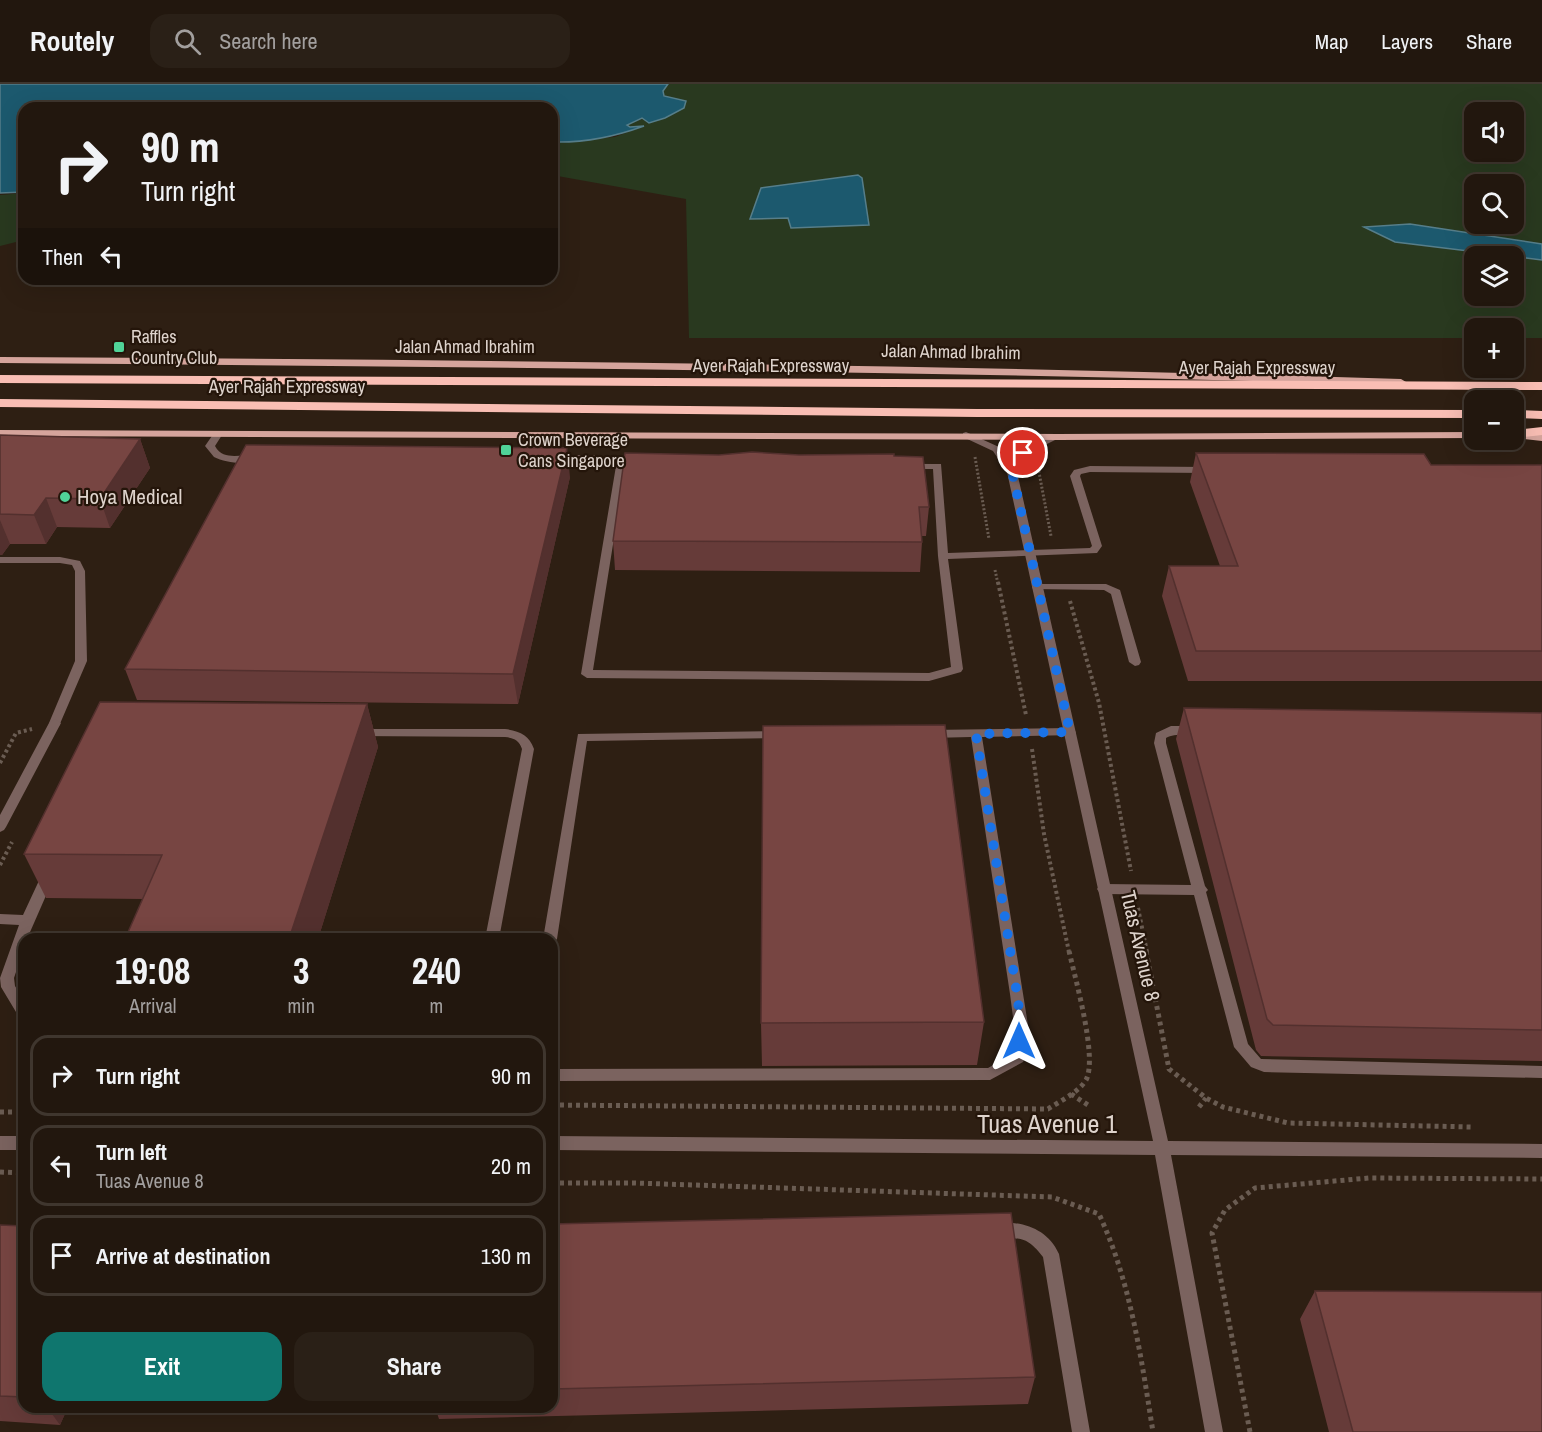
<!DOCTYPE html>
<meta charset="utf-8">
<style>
body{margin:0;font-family:"Archivo Narrow",sans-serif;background:#2a2017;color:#f1f3f6;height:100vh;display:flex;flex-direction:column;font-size:22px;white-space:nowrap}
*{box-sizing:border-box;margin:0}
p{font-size:20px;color:#a29f9e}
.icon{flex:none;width:33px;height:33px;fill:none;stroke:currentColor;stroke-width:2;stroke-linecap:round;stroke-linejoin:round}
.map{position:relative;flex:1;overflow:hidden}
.side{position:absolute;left:18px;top:849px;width:540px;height:480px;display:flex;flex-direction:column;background:#22170e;border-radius:18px;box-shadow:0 6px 24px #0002,0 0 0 2px #3f362e}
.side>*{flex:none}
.top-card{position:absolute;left:18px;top:18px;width:540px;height:183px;border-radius:18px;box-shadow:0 6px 24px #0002,0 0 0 2px #3f362e;background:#22170e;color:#f1f3f6;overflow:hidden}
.controls{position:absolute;left:1464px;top:18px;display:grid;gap:12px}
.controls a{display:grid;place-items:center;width:60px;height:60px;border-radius:12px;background:#22170e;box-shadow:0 6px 24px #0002,0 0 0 2px #3f362e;font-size:30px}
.pin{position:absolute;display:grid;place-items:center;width:51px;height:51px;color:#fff;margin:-26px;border:3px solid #fff;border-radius:50%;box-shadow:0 2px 6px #0007}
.me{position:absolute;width:66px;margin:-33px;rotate:0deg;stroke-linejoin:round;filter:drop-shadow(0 0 4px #0008)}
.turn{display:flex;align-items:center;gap:21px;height:126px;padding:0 24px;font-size:27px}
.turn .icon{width:78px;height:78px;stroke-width:2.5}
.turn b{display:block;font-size:42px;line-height:51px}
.then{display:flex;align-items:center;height:57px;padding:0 24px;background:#0003;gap:12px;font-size:22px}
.eta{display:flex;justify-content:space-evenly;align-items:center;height:102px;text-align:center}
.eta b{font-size:36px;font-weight:700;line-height:42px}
.action{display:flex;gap:12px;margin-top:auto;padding:12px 24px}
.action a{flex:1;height:69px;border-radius:18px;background:#0f766e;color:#fff;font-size:24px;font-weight:700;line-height:69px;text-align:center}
.action a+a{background:#2a2017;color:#f1f3f6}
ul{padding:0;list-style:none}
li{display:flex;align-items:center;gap:18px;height:81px;margin:0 12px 9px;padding:0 12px;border:3px solid #3f362e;border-radius:18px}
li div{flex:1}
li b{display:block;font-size:22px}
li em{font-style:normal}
header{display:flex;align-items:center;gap:36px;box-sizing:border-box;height:84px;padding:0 30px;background:#22170e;border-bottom:2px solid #3f362e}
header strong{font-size:28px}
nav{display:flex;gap:33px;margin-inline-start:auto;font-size:21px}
.search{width:420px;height:54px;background:#2a2017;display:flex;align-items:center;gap:15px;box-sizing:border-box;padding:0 21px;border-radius:18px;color:#a29f9e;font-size:22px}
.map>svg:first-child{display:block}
.green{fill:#29391f;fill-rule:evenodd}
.water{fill:#1c596e;stroke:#567e8a;stroke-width:1.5}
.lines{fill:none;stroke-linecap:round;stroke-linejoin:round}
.path-far2{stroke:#6a5c52;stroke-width:3;stroke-dasharray:2 2;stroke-linecap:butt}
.path-far1{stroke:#6a5c52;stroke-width:4;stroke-dasharray:3 3;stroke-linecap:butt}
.path{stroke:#6a5c52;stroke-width:5;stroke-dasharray:4 4;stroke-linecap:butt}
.lane{fill:#7b635f;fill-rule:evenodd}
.street{fill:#7b635f;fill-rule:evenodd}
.primary{fill:#d5a49c;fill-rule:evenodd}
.highway{fill:#f9beb4;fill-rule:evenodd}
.wall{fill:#663b39}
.shaded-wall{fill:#53302e}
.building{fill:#774542;stroke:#53302e;stroke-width:1.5}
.route{stroke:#1a73e8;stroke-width:10;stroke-dasharray:0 18}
.poi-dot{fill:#50d398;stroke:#24150a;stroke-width:2}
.labels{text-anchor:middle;stroke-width:4.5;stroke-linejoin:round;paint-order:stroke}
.far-poi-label{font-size:18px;fill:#ded3cc;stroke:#24150a;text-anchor:start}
.far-street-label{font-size:18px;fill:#ded3cc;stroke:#24150a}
.poi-label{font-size:21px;fill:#ded3cc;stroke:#24150a;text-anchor:start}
.street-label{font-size:21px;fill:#ded3cc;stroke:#24150a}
.near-street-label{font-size:26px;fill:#ded3cc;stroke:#24150a}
</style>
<header>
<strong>Routely</strong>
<div class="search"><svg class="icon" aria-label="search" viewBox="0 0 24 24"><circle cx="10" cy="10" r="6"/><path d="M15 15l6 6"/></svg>Search here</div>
<nav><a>Map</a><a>Layers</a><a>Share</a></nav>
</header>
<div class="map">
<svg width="1542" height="1348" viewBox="0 0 1542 1348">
<rect width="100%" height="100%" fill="#2e1f13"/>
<path class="green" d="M668 0H1542V254H1514V244H1474V254H689L686 115 552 91V58L615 53 641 43H630L626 41 686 18 664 12 663 7ZM1474 28H1514V68H1474ZM1474 100H1514V140H1474ZM1474 172H1514V212H1474Z
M24 109V156L0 162V111Z"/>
<path class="water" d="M0 0H668L663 7 664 12 686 17 684 24 665 34 649 39 642 34 627 41 630 43 644 42C614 53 584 59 552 58V24H24V108L0 109Z
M858 91 862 94 869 141 791 144 788 134 750 135 761 104Z
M1410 140 1542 160V176L1395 158 1364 143Z"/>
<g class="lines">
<path class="path-far2" d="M1481 364H1506
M975 373 989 455
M1038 383 1051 452
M995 486 998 500"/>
<path class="path-far1" d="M998 498 1026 631
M1070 517 1099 619 1131 787
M1032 665 1044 750 1069 868
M0 679 16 649 32 645
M0 781 12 758
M1138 824 1147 868"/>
<path class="path" d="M1146 867 1169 985 1206 1014 1223 1023 1288 1039 1472 1043
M1071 1010 1091 1023
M552 1021 1048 1025C1060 1017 1078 1009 1086 996 1098 974 1075 894 1069 867
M1199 1023 1206 1014
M0 1028H24
M0 1088 24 1089
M552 1099H634L1052 1113 1099 1130C1131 1199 1141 1273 1153 1348
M1250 1348 1212 1149 1225 1126 1255 1104 1369 1094 1542 1095"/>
<path class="lane" d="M217 348 222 351 215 362C225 380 245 366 259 375 248 382 226 379 214 373L205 362 214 349Z
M553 371H594L599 374 594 377 550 376V372Z
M621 379 941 380 948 469 1090 464 1092 462 1070 392 1074 386 1090 382 1207 383 1212 386 1207 389 1090 388 1081 390 1080 392 1102 462 1097 469 948 475 963 585 961 588 929 597 587 594 581 590 616 382ZM625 385H933L938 472 951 583 929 589 593 586Z
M0 473H60L80 477 85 487 87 577 59 642H51L49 639 75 577V487L72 481 60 479H0Z
M1037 500H1106L1120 506 1141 578 1139 581 1135 582 1129 578 1111 510 1104 506 1033 505 1032 503 1033 501Z
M1171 642H1193L1199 646C1191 654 1176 648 1166 654V659L1205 802 1208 806 1206 808 1248 960 1261 975 1542 982V994L1264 988 1251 983 1234 963 1194 811 1104 810 1099 808 1097 805 1099 802 1104 800 1191 801 1154 659 1156 649Z
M1070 644 1076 648 1074 651 982 653 1028 941 1025 974 1023 978 990 996 552 997V985L988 984 1011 971 1014 941 1010 910 971 653 930 654 924 650 930 646Z
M359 645H505C520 647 529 651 534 665L499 855H485L522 665C519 656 514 654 505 653L355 652 353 649 355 646Z
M777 647 783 651 781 654 587 657 557 855 552 860V855H543L578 650Z
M48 786 53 788 55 791 27 855H24V864L14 894 15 902 24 917V935L19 933 1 903 0 894 19 841 0 840V830L23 831 43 788Z
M997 1138C1023 1138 1047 1144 1059 1170L1090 1348H1072L1043 1173C1022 1145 1016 1160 991 1150L989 1145 991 1140Z"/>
<path class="street" d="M966 348 999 363 1012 381C1023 363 1036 355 1056 350L1061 353 1033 367 1017 388 1168 1057 1542 1060V1074L1171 1071 1223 1348H1205L1155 1071 552 1066V1052L1153 1057 1007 388 993 367 963 353V349Z
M55 635 61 639 6 743 4 746 0 748V731L49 639Z
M0 1052H24V1066H0Z"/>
<path class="primary" d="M0 273C467 276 934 280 1401 295L1406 298 1401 301C934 287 467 283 0 279Z
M0 346 1058 350 1474 348V354L1058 356 0 352Z
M1514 348 1542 351V357L1514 354Z"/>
<path class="highway" d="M0 291 1542 298V306L0 299Z
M0 315 977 325 1474 326V334L977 333 0 323Z
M1514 326 1542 327V335L1514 334Z
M1542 343V351L1514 354V346Z"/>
</g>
<path class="wall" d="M0 351 140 355 150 384 110 444 57 443 46 460H10L2 471H0Z
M1196 369 1431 381H1542V597H1188L1162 512 1169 482H1220L1190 398Z
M719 371 894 372 929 423 926 452H922V458L920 488 615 486 613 457Z
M570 393 518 620 137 616 125 585Z
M367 620 378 663 318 855H125L143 815 46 814 24 770Z
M1184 624 1542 629V977L1261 972 1256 966 1176 655Z
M984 938 977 981 762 982 761 939Z
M552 1140 1035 1293 1028 1320 439 1335 435 1323H552Z
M0 1141 24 1142V1323H68L60 1341 0 1337Z
M1315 1207 1542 1348H1329L1300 1235Z"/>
<path class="shaded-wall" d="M140 355 150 384 110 444 100 415Z
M567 364 570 393 518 620 513 590Z
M46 414 57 443 46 460 34 431Z
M0 436 10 460 2 471H0Z
M367 620 378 663 318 855H289Z
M47 1323H68L60 1341Z"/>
<path class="building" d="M0 351 140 355 100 415 46 414 34 431 0 430Z
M246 361 567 364 513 590 125 585Z
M752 368 799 371 894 370V372L923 373 929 423H919L922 458 613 457 625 369 719 371Z
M1196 369 1424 370 1431 381H1542V567H1196L1169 482H1238Z
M100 618 367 620 289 855H125L162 771 24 770Z
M1184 624 1542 629V946L1273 941 1267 935Z
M945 641 984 938 761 939 763 642Z
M1011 1129 1035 1293 552 1305V1140Z
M0 1141 24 1142V1313L0 1312Z
M1315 1207 1542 1208V1348H1353Z"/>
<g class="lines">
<path class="route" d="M1019 957 1021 941 1017 910 976 650 1070 648 1012 387 1023 369"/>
</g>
<g class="poi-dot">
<rect x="113" y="257" width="12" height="12" rx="3"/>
<rect x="500" y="360" width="12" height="12" rx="3"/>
<circle cx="65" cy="413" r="6"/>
</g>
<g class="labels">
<g class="far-poi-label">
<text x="131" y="259">Raffles<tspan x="131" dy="21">Country Club</tspan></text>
<text x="518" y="362">Crown Beverage<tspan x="518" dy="21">Cans Singapore</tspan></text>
</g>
<g class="far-street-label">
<text x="465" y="269">Jalan Ahmad Ibrahim</text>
<text transform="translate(951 268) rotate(1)" y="6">Jalan Ahmad Ibrahim</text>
<text x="771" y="288">Ayer Rajah Expressway</text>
<text x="1257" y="290">Ayer Rajah Expressway</text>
<text x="287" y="309">Ayer Rajah Expressway</text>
</g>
<g class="poi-label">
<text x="77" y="420">Hoya Medical</text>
</g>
<g class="street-label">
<text transform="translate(1140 862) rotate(77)" y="7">Tuas Avenue 8</text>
</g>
<g class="near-street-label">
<text x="1047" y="1049">Tuas Avenue 1</text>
</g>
</g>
</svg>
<div class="controls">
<a><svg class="icon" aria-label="sound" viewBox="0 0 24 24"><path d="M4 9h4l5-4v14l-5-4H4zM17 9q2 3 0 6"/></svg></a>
<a><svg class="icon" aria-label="search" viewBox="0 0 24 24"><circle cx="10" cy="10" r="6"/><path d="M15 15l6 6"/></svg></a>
<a><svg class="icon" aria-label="layers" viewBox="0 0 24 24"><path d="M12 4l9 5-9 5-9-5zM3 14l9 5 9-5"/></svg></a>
<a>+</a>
<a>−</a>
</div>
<div class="pin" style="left:1023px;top:369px;background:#d93025"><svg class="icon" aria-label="arrive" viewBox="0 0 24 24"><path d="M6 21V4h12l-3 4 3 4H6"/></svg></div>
<svg class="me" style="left:1019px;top:957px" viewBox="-20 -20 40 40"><path d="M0-17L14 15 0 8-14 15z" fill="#1a73e8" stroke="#fff" stroke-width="4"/></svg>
<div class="top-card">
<div class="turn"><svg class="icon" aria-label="right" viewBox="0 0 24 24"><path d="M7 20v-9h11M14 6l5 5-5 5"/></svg><div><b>90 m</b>Turn right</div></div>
<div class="then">Then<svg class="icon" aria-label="left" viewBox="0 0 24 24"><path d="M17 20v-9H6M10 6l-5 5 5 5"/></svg></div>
</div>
<section class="side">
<div class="eta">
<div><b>19:08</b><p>Arrival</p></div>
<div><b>3</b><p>min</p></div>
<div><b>240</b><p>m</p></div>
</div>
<ul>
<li><svg class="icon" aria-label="right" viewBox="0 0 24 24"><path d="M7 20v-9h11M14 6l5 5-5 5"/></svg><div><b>Turn right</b></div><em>90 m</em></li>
<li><svg class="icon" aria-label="left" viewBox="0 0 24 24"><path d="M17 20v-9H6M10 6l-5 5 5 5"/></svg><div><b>Turn left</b><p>Tuas Avenue 8</p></div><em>20 m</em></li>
<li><svg class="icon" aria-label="arrive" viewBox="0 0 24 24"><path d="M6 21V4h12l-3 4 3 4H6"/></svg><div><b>Arrive at destination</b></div><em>130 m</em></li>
</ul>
<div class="action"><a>Exit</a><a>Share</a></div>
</section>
</div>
